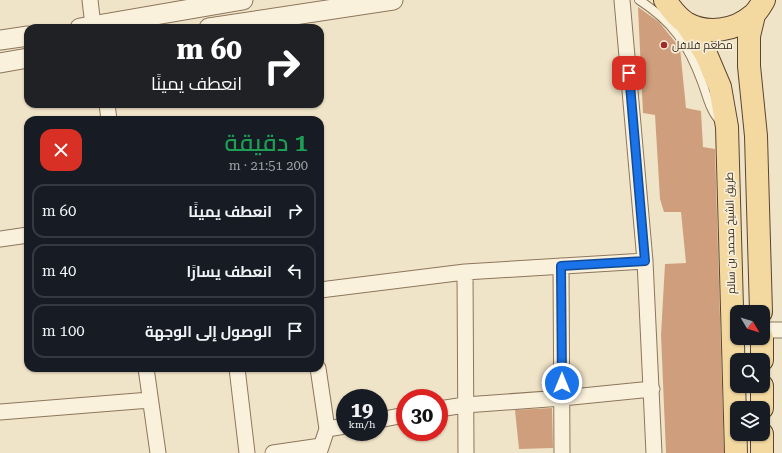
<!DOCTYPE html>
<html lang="ar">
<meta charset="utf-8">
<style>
body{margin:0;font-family:"Roboto Serif",Cairo,serif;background:#20242c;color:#f1f3f6;direction:rtl;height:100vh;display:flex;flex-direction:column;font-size:15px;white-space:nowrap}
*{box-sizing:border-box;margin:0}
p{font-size:13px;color:#9ea1a6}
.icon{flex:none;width:22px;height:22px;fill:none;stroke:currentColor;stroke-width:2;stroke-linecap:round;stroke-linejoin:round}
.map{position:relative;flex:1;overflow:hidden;direction:ltr}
.panel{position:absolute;left:24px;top:116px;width:300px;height:256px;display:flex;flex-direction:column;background:#171b24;border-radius:12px;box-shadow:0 1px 3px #0004;direction:rtl}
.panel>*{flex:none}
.guide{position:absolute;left:24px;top:24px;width:300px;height:84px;border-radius:12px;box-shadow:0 1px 3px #0004;direction:rtl;background:#202124;color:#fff;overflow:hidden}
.needle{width:26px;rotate:128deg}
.controls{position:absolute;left:730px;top:305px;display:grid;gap:8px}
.controls a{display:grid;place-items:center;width:40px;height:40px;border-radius:8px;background:#171b24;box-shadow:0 1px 3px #0004;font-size:20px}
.speed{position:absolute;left:336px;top:389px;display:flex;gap:8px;font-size:20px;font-weight:700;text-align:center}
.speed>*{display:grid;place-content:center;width:52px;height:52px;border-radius:50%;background:#171b24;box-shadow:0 1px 3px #0004;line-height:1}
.speed small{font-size:10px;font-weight:400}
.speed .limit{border:6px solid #d22;background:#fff;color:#111}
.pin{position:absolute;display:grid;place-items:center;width:34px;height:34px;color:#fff;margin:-17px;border-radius:8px;box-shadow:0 2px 6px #0006}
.me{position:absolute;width:44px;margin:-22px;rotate:0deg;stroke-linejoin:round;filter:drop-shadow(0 0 3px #0008)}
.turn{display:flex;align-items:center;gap:14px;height:84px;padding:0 16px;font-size:18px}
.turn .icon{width:52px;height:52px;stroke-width:2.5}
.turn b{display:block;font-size:28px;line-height:34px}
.round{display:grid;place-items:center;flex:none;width:42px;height:42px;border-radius:12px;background:#20242c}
.headline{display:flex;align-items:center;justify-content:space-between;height:68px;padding:0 16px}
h1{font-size:24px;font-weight:600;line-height:30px;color:#1e9e55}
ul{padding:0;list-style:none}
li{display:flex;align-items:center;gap:12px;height:54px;margin:0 8px 6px;padding:0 8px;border:2px solid #363941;border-radius:12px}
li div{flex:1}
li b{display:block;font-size:15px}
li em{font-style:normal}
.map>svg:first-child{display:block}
.building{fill:#cf9f7d}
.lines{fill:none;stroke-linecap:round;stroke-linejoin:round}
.service-casing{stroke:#8d765c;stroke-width:10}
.minor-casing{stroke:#8d765c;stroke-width:17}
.tertiary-casing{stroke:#8d765c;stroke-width:21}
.primary-casing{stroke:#5b4430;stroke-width:24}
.service{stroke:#faf1dc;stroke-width:8}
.minor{stroke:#faf1dc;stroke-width:15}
.tertiary{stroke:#faf1dc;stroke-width:19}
.primary{stroke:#f3d9a0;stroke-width:22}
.route-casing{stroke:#114b97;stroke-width:10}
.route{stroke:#1a73e8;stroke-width:7}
.poi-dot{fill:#9e2a2b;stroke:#f7eed8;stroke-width:1.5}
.labels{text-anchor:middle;stroke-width:3.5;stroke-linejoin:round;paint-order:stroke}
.poi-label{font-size:11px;fill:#3d2e20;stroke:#f7eed8;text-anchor:start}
.street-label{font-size:11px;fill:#3d2e20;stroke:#f7eed8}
</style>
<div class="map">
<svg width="782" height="453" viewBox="0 0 782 453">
<rect width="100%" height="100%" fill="#f0e4c8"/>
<path class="building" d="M638 7 659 22 680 48 686 108 701 111 703 147 715 149 724 453H666L661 335 665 264 686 263 681 212H664L660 199 655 115 643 113Z
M552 408 553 448 519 449 515 410Z"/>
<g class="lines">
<g class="service-casing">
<path id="service" d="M639 0C673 22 688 44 702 82 707 95 710 111 720 121"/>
</g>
<g class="minor-casing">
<path id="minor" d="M90 0 93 26
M622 0 645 261 654 453
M107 104 109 120
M0 239 28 235
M561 266 562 453
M465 272 466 453
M320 290 465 272 645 261
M763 330H782
M146 368 158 453
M237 368 247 453
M318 368 327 429 319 453
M439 409 465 405 562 398 652 389
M0 412 150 400
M379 420 405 415
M327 429 345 426
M273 453 321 446"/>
</g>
<g class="tertiary-casing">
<path id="tertiary" d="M80 28 243 0
M209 28 393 0
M0 40 28 36
M0 63 28 58"/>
</g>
<g class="primary-casing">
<path id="primary" d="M665 0C671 9 677 17 686 23 707 35 735 31 753 15 758 11 761 5 764 0
M754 15 749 36V66L756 136 761 312
M686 23 706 54 720 87 727 127 736 453
M762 360V338
M762 408V386
M762 434V453"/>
</g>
<use href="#service" class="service"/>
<use href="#minor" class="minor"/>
<use href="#tertiary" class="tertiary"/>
<use href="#primary" class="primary"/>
</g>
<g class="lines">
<g class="route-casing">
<path id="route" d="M562 383 561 266 645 261 629 73"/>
</g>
<use href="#route" class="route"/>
</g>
<circle class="poi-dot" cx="664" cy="45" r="4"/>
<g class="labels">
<g class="poi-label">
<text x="672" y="49">مطعم فلافل</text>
</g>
<g class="street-label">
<text transform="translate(730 233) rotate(-91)" y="4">طريق الشيخ محمد بن سالم</text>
</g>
</g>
</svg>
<div class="controls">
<a><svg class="needle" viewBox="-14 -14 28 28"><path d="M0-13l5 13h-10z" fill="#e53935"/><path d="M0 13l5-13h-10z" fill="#9ea1a6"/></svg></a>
<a><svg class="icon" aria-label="search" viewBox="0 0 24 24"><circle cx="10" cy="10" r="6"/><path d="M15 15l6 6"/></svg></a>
<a><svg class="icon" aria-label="layers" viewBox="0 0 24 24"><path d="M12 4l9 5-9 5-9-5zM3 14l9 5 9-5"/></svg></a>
</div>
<div class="speed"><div>19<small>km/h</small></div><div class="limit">30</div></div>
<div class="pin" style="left:629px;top:73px;background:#d93025"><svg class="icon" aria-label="arrive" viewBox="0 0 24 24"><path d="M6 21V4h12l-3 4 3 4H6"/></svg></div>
<svg class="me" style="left:562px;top:383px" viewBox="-20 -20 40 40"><circle r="17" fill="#1a73e8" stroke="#fff" stroke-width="3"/><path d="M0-11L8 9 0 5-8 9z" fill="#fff"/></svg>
<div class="guide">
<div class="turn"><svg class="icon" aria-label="right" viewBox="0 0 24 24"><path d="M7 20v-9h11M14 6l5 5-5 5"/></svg><div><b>60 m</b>انعطف يمينًا</div></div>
</div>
<section class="panel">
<div class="headline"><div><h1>1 دقيقة</h1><p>200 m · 21:51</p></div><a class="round" style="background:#d93025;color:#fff"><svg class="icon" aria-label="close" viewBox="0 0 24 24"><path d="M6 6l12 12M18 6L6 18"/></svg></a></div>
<ul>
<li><svg class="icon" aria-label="right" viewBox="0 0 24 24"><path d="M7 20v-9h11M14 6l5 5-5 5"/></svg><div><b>انعطف يمينًا</b></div><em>60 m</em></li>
<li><svg class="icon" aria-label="left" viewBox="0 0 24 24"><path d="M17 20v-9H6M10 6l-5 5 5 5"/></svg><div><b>انعطف يسارًا</b></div><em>40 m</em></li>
<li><svg class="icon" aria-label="arrive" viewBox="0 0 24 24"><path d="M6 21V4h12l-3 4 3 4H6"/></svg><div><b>الوصول إلى الوجهة</b></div><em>100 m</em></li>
</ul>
</section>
</div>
